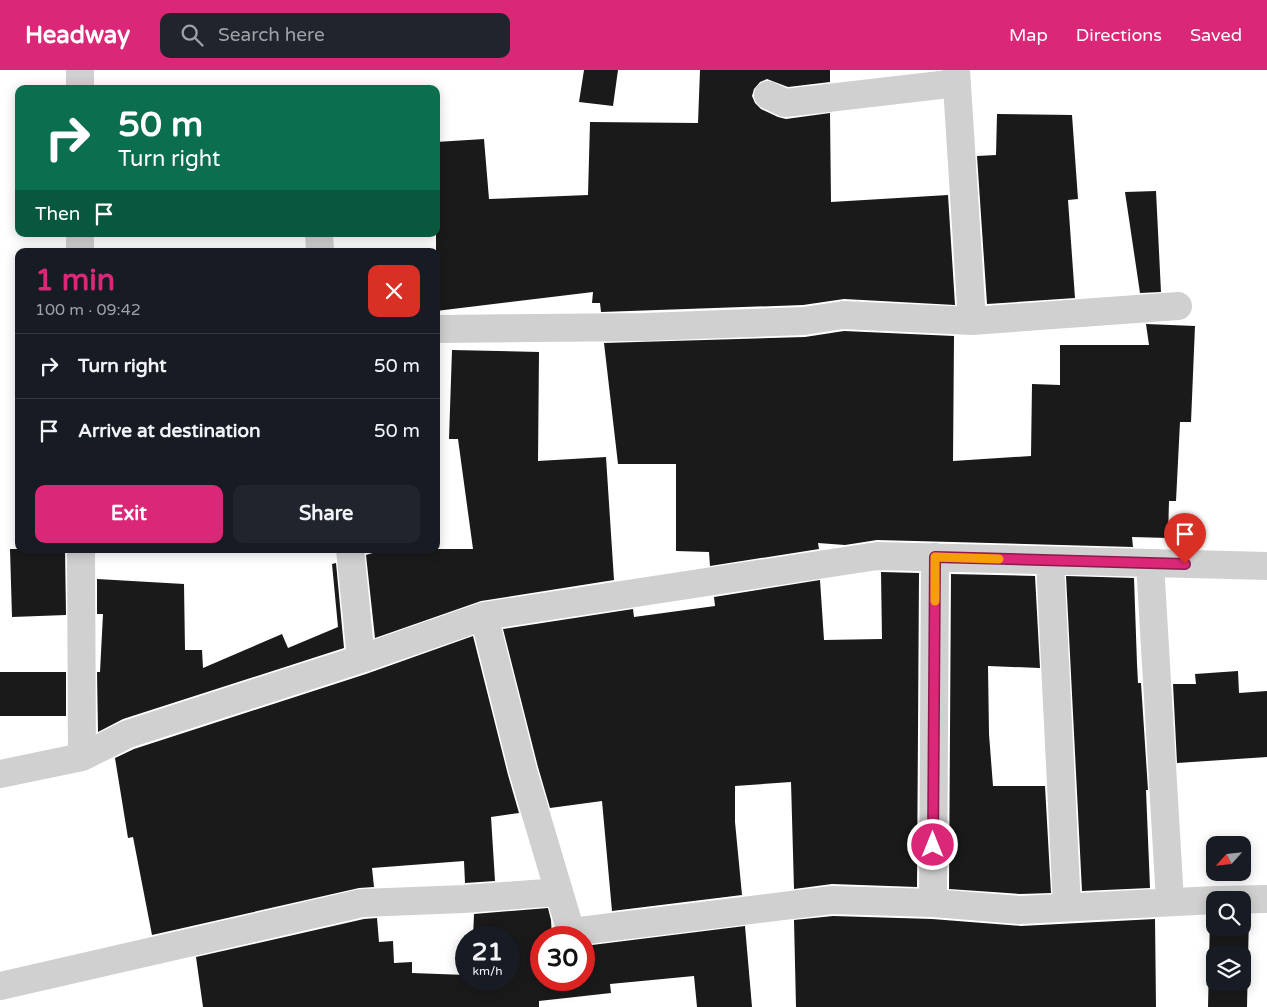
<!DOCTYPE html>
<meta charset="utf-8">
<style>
body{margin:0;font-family:"Varela Round",sans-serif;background:#20242c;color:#f1f3f6;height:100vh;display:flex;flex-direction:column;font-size:19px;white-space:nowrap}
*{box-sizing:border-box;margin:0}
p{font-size:16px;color:#9ea1a6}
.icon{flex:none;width:28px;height:28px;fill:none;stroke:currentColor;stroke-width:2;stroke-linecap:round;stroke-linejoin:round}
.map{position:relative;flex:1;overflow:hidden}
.details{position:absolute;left:15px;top:178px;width:425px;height:305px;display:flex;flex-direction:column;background:#171b24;border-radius:10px;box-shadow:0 2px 12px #0003}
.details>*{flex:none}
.guide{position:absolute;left:15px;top:15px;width:425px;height:152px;border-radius:10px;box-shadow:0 2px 12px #0003;background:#0b6e4f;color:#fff;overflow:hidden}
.needle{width:32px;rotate:243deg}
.buttons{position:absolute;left:1206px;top:766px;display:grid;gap:10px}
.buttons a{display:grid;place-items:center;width:45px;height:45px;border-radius:10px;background:#171b24;box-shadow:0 2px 12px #0003;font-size:25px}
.speed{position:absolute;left:455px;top:856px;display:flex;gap:10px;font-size:25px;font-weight:700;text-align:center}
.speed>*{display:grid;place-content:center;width:65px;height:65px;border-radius:50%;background:#171b24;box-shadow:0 2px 12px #0003;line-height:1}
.speed small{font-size:12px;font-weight:400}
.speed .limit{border:8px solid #d22;background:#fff;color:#111}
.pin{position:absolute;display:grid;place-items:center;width:42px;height:42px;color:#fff;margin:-51px -21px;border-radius:50% 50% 50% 0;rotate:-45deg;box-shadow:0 0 5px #0007}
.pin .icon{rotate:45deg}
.me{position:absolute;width:55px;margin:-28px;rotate:0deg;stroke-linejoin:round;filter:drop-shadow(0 0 4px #0008)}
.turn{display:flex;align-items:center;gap:18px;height:105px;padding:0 20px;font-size:22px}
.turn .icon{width:65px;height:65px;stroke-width:2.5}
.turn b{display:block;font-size:35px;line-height:42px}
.then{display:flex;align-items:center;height:48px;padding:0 20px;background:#0003;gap:10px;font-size:19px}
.round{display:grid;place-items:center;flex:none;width:52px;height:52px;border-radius:10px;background:#20242c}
.summary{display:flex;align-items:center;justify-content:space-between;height:85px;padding:0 20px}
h1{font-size:30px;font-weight:800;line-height:38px;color:#db2777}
.primary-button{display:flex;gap:10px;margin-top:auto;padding:10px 20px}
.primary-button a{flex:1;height:58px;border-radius:10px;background:#db2777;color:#fff;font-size:20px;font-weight:800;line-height:58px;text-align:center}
.primary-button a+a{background:#20242c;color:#f1f3f6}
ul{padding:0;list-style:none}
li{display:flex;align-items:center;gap:15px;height:65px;padding:0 20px;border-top:1px solid #363941}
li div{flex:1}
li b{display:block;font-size:19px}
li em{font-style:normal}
header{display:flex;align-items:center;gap:30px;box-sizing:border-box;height:70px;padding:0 25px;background:#db2777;color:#fff}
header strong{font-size:24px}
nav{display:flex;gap:28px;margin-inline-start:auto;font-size:18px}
.search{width:350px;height:45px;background:#20242c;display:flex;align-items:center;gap:12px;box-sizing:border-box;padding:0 18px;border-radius:10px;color:#9ea1a6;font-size:19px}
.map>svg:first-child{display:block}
.building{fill:#1a1a1a;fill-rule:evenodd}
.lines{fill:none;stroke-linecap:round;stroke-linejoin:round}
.minor{stroke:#d0d0d0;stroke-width:28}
.route-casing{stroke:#8e194d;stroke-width:12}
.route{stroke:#db2777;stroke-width:9}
.slow{stroke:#f59e0b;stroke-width:9}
</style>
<header>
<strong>Headway</strong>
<div class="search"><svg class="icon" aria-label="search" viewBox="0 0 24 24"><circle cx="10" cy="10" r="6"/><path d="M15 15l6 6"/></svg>Search here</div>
<nav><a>Map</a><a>Directions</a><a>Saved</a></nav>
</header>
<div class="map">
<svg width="1267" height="937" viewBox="0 0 1267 937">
<rect width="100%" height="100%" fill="#fff"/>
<path class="building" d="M584 0H618L613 36 579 32Z
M700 0H830V12L788 17 767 9 760 12 754 19 752 26 755 33 761 39 778 47 786 49 830 43 831 132 948 125 955 235 844 229 803 235 601 242 600 233H592L593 222 436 241V72L484 69 489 129 588 125 590 52 698 53Z
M997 44 1072 45 1078 129 1068 130 1075 228 987 234 977 86 996 85Z
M1156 121 1161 222 1140 223 1125 122Z
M1146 254 1195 256 1191 352H1180L1176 431H1169L1168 468 1132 467 1133 477 877 470 845 475 818 473 819 479 710 496 709 482 676 481V394H618L604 273 805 267 844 261 954 266 953 391 1031 386 1032 314 1060 315V275H1149Z
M452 280 539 282 538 391 606 387 614 510 481 531 375 568 366 485 386 479H473L458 369H449Z
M10 479H65L66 545 12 547Z
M336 493 344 578 123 649 98 662 97 602H100L103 544H97V509L184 514 185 580H202L203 598 282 564 288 578 338 557 332 494Z
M881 502 919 503 917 817 832 814 794 819 791 712 735 716V752L742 825 612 841 602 731 550 738 538 697 503 559 633 539 634 547 715 536 714 527 820 510 824 570 882 569Z
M951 504 1035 506 1040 598 988 596 989 664 993 716H1045L1051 823 1020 824 949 819Z
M1066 506 1134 508 1137 594 1138 613H1141L1148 720H1146L1150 818 1082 821Z
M473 566 508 705 519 743 491 747 495 811 465 813 464 791 372 798 374 817 359 818 152 865 133 767 128 768 115 688 134 679 366 604Z
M1238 601 1239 623 1267 621V687L1177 693 1173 614H1196L1195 604Z
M0 602H66V646H0Z
M548 838 551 850 552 868H541V910H584V876L745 856 752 937H697L694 906 610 914 611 923 539 931V937H203L196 887 364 849 377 848 379 872 393 871 394 893 412 892V903L466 905V910H509V868H473L474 844Z
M1242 845H1249L1247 937H1208L1210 846H1215V858H1242ZM1215 885H1242V912H1215Z
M833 846 932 849 1021 856 1155 849 1156 937H796L794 850Z"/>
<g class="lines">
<path class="minor" d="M80 0V19
M768 25 785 33 957 13
M80 164V181
M319 164 320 181
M972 251 1178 236
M436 259 645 257 804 251 843 245 972 251 956 0
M81 479 82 687
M350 479 361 589
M1050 491 1067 837
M1150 493 1170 831
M484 546 523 701 571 862 832 830 933 833 1020 840 1215 830
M0 704 82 687 128 664 361 589 484 546 877 486 1267 496
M1218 830 1267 829
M933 833 935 487
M0 916 362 833 464 829 559 822"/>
</g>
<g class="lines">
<g class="route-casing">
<path id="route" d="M933 775 935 487 1185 494"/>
</g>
<use href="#route" class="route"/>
<path class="slow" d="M935 531V487L999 489"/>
</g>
</svg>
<div class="buttons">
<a><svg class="needle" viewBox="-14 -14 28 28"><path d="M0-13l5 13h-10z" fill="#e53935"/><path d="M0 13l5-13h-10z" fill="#9ea1a6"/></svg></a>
<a><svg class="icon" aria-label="search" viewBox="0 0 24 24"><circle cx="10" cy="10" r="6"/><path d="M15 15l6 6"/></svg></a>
<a><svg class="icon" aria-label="layers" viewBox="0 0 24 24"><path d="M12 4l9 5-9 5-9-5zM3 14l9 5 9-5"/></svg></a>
</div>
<div class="speed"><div>21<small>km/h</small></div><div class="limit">30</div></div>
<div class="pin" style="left:1185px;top:494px;background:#d93025"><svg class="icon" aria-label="arrive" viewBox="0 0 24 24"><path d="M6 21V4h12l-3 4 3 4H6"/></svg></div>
<svg class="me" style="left:933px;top:775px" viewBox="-20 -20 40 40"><circle r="17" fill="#db2777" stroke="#fff" stroke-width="3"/><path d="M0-11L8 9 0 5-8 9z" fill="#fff"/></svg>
<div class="guide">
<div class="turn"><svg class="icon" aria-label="right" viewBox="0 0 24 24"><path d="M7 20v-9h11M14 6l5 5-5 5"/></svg><div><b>50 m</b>Turn right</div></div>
<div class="then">Then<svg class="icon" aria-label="arrive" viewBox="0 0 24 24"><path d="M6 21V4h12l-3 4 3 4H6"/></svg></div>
</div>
<section class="details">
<div class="summary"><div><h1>1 min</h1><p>100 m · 09:42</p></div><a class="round" style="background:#d93025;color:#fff"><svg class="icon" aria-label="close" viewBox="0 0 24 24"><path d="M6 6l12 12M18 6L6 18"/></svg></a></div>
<ul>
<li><svg class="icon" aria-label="right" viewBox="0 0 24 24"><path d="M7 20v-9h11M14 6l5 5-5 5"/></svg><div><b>Turn right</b></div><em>50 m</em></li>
<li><svg class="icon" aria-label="arrive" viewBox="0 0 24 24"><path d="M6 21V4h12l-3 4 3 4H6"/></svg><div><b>Arrive at destination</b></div><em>50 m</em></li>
</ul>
<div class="primary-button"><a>Exit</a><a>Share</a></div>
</section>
</div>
